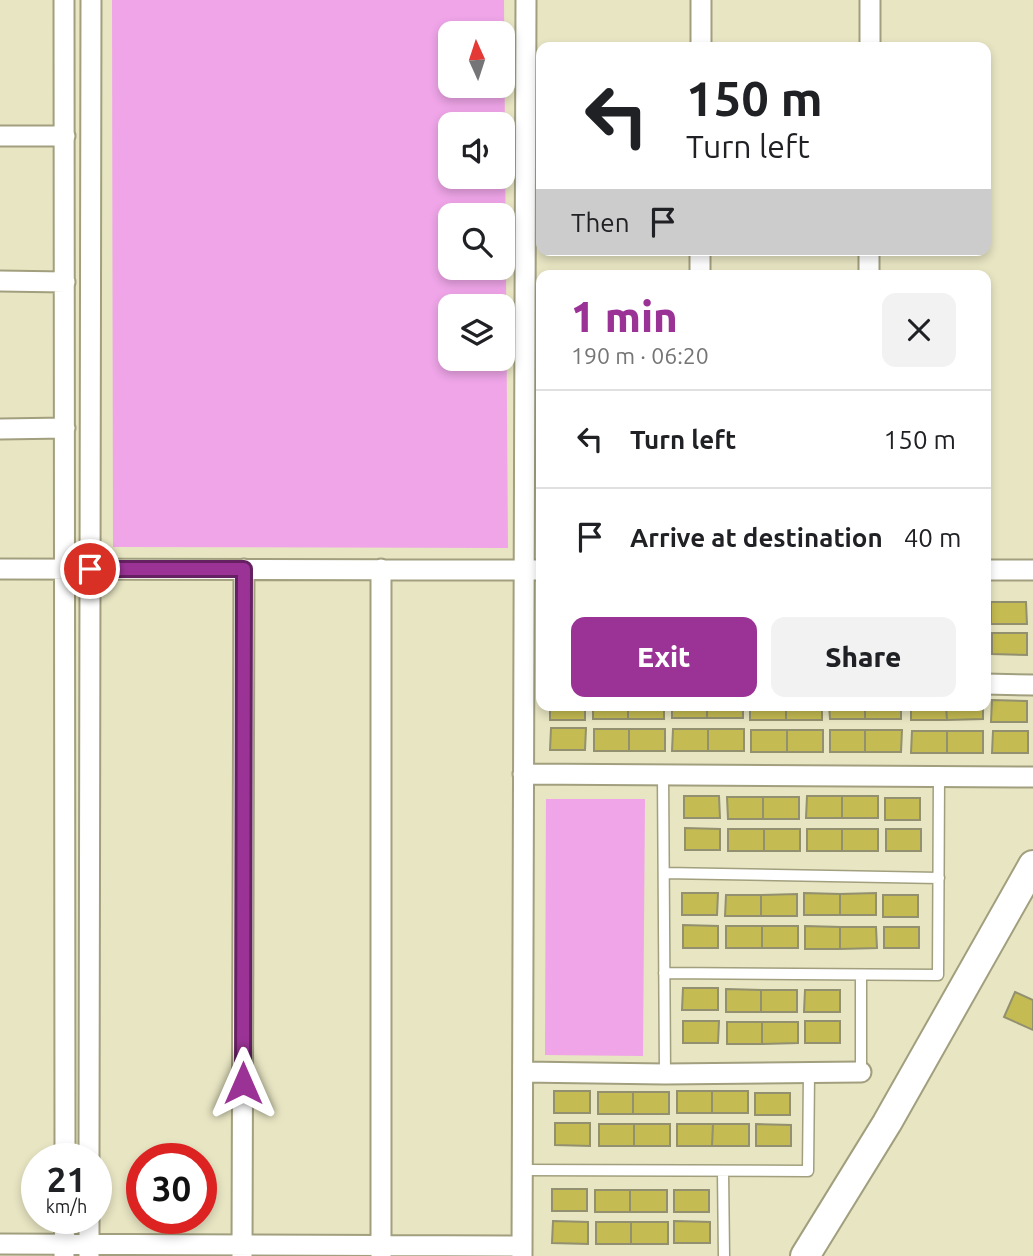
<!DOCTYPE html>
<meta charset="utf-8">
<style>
body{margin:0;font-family:Ubuntu,sans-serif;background:#f2f2f2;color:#202124;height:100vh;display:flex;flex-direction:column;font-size:26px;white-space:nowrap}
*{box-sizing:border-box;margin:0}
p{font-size:23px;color:#757577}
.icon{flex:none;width:38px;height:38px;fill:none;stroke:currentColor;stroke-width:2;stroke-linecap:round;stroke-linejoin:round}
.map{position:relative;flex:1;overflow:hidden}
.side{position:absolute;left:536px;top:270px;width:455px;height:441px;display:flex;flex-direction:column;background:#fff;border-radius:14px;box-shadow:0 4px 10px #0003}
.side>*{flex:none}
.banner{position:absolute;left:536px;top:42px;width:455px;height:214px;border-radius:14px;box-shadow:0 4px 10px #0003;background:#fff;color:#202124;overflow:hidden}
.needle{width:46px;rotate:357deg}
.fabs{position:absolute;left:438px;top:21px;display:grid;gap:14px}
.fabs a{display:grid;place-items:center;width:77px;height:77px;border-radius:14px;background:#fff;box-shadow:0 4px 10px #0003;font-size:35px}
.speed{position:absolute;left:21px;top:1143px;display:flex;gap:14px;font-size:35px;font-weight:700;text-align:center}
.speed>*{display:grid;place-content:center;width:91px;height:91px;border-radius:50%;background:#fff;box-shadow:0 4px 10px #0003;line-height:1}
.speed small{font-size:18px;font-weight:400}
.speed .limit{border:10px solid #d22;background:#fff;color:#111}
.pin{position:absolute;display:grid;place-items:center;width:60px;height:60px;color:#fff;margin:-30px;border:4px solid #fff;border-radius:50%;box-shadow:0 2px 7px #0007}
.me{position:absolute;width:77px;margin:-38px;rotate:0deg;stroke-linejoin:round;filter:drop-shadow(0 0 5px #0008)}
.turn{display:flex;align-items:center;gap:24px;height:147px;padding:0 35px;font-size:32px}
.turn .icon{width:91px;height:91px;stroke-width:2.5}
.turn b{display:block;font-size:49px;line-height:60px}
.then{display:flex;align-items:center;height:66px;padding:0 35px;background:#0003;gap:14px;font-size:26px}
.round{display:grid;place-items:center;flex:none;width:74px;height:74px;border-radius:14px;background:#f2f2f2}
.summary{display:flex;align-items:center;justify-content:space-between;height:119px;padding:0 35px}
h1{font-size:42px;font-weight:800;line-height:52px;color:#9b3396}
.button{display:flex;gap:14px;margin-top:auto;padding:14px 35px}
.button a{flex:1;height:80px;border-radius:14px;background:#9b3396;color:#fff;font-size:28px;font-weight:800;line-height:80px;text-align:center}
.button a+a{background:#f2f2f2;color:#202124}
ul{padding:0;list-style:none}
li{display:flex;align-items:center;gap:21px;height:98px;padding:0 35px;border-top:2px solid #e0e0e0}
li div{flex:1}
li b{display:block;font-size:26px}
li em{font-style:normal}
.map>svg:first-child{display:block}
.green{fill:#efa5e8;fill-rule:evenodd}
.building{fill:#c4bb52;stroke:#92906f;stroke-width:2}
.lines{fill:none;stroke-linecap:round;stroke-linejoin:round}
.lane-casing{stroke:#a19f7e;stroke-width:13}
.street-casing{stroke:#a19f7e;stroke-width:23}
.secondary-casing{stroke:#a19f7e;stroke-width:32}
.lane{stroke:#fff;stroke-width:10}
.street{stroke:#fff;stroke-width:19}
.secondary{stroke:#fff;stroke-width:28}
.route-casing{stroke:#652162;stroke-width:18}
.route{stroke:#9b3396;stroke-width:12}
</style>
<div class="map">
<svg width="1033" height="1256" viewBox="0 0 1033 1256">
<rect width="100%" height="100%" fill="#e7e5c2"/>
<path class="green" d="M112 0H504L508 548 113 547ZM450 33H502V86H450ZM450 124H502V177H450ZM450 215H502V268H450ZM450 306H502V359H450Z
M546 799H645L643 1056 545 1055Z"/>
<path class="building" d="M991 602H1026L1027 624H991Z
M992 633H1027V655L992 654Z
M992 700 1027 701V722H991Z
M550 705H585V720H550Z
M593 705H628V719H593Z
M628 705H664V719H628Z
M672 705H707V718H672Z
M707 705H743V718H707Z
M750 705H786V720H750Z
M786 705H822V720H786Z
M829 705H865V719H830Z
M865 705H901V719H865Z
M911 705H946L947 720H911Z
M946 705H983V719L947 720Z
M551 728H586L585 750H550Z
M594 729H629V751H594Z
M629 729H665V751H629Z
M673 729H708V751H672Z
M708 729H744V751H708Z
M751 730H787V752H751Z
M787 730H823V752H787Z
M830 730H865V752H830Z
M865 730H902L901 752H865Z
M912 731H947V753H911Z
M947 731H983V753H947Z
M993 731H1028V753H992Z
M684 796H719L720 818H684Z
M807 796H842V818H806Z
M842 796H878V818H842Z
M727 797H763V819H728Z
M763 797H799V819H763Z
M885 798H920V820H885Z
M685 828 720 829V850H685Z
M728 829H764V851H728Z
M764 829H800V851H764Z
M807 829H842V851H807Z
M842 829H878V851H842Z
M886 829H921V851H886Z
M682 893H718L717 915H682Z
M804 893 840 894V915H804Z
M876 893V915H840V894Z
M797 894V916H761V895Z
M726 895H761V916H725Z
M883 895H918V917H883Z
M683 925 718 926V948H683Z
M726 926H762V948H726Z
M762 926H798V948H762Z
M805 926 840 927V949H805Z
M840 927H876L877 948 840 949Z
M884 927H919V948H884Z
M683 988H718V1010H682Z
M726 989 761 990V1012H726Z
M761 990H797V1012H761Z
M805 990H840V1012H804Z
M1015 992 1033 1000V1030L1004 1017Z
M683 1021H719L718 1043H683Z
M805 1021H840V1043H805Z
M727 1022H762V1044H727Z
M762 1022H798V1043L762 1044Z
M554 1091H590V1113H554Z
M677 1091H712V1113H677Z
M712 1091H748V1113H712Z
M598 1092H633V1114H598Z
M633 1092H669V1114H633Z
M755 1093H790V1115H755Z
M555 1123H590V1146L555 1145Z
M599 1124H634V1146H599Z
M634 1124H670V1146H634Z
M677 1124H713L712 1146H677Z
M713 1124H749V1146H712Z
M756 1124 791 1125V1146H756Z
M552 1189H587V1211H552Z
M595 1190H630V1212H595Z
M630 1190H667V1212H630Z
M674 1190H709V1212H674Z
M553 1221 588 1222V1244L552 1243Z
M674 1221 710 1222V1243H674Z
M596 1222H631V1244H596Z
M631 1222H668V1244H631Z"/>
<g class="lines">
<g class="lane-casing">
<path id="lane" d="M663 775 665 1074
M664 873 939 878
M664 973 938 975 939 777
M861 1072V975
M522 1170 808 1171 809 1073
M723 1171 724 1256"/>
</g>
<g class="street-casing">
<path id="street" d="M64 0 65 1158
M701 47V0
M870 47V0
M0 136H65
M700 275V250
M869 275V250
M0 281 65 282
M0 429 65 428
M0 569 541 570
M381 569V1256
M985 570H1033
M985 684 1033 685
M523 774 1033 777
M523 1072 665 1074 861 1072
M89 1158 91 0
M0 1244 522 1246
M64 1255 65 1218
M89 1255V1218
M242 1256 244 569
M522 1256 526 0"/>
</g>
<g class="secondary-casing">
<path id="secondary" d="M805 1256 887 1123 1033 865"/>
</g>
<use href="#lane" class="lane"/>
<use href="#street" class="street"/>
<use href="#secondary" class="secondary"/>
</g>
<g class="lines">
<g class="route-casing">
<path id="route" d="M90 569H244L243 1083"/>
</g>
<use href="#route" class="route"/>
</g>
</svg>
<div class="fabs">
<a><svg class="needle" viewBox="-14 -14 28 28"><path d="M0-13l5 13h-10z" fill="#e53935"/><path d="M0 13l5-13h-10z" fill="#757577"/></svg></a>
<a><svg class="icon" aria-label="sound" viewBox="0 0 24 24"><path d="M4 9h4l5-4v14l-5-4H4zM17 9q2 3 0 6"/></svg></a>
<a><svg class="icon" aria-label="search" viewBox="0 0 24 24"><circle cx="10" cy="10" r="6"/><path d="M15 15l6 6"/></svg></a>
<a><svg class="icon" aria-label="layers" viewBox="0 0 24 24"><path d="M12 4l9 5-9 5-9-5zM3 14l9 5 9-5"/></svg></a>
</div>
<div class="speed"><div>21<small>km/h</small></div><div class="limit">30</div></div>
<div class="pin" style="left:90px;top:569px;background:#d93025"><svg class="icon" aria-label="arrive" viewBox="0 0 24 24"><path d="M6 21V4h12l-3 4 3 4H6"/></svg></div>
<svg class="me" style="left:243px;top:1083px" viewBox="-20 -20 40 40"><path d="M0-17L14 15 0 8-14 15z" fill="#9b3396" stroke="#fff" stroke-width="4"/></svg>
<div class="banner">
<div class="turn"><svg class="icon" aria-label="left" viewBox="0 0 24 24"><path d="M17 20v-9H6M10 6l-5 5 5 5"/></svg><div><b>150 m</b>Turn left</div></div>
<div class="then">Then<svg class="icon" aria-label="arrive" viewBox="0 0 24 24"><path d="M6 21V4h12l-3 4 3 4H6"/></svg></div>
</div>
<section class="side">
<div class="summary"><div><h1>1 min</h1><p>190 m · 06:20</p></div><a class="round"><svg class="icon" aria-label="close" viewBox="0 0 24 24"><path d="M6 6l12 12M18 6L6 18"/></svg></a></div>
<ul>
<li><svg class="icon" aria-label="left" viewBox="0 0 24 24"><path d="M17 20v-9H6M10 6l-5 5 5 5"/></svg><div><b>Turn left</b></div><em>150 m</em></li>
<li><svg class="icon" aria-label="arrive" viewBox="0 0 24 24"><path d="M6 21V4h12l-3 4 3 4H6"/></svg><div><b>Arrive at destination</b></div><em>40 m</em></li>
</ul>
<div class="button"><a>Exit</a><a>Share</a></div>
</section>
</div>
